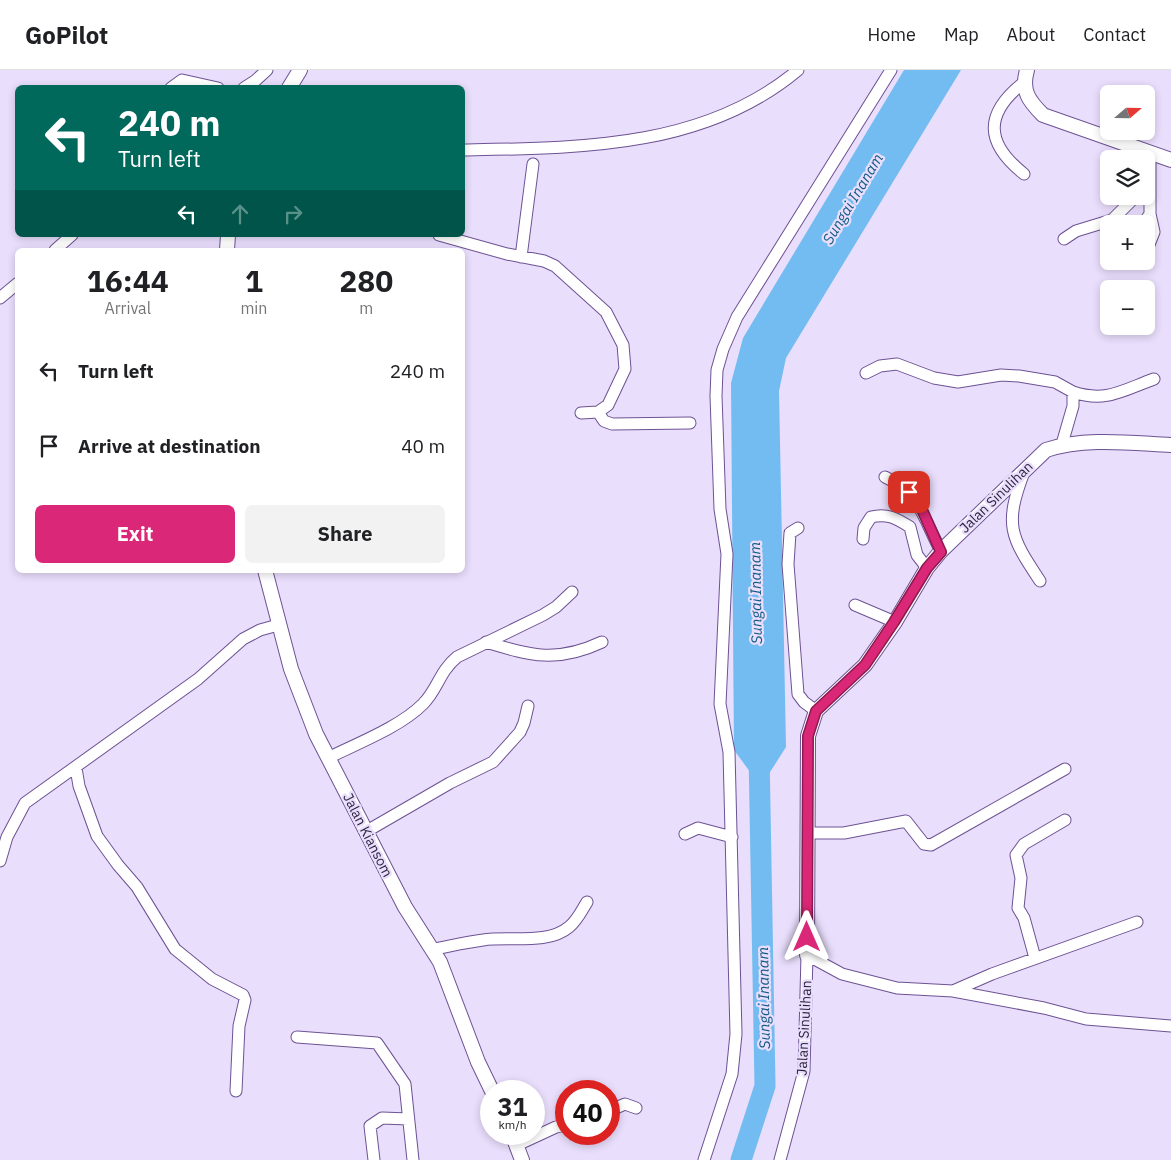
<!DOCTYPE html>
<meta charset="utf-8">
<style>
body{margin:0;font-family:"IBM Plex Sans",sans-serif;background:#f2f2f2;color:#202124;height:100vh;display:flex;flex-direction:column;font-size:19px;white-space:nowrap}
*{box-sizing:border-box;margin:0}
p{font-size:16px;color:#757577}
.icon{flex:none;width:28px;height:28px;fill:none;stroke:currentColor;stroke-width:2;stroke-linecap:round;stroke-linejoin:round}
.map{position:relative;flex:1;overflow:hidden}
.drawer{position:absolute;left:15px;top:178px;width:450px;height:325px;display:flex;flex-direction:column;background:#fff;border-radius:8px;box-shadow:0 2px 8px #0003}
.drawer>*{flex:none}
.hud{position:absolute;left:15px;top:15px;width:450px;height:152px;border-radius:8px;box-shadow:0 2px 8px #0003;background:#00695c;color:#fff;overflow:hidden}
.needle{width:32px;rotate:70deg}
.buttons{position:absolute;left:1100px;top:15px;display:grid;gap:10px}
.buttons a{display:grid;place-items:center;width:55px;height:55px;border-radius:8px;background:#fff;box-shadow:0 2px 8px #0003;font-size:25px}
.speed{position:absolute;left:480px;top:1010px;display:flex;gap:10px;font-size:25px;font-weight:700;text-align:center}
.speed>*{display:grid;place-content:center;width:65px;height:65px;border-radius:50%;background:#fff;box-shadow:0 2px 8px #0003;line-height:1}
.speed small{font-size:12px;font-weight:400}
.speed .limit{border:8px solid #d22;background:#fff;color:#111}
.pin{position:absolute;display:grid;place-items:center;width:42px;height:42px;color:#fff;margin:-21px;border-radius:10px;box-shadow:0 2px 8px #0006}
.me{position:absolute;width:55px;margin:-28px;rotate:0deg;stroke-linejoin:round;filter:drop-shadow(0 0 4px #0008)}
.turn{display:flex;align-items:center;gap:18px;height:105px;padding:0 20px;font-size:22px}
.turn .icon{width:65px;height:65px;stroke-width:2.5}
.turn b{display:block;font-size:35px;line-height:42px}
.lanes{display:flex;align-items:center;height:48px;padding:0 20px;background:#0003;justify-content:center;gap:25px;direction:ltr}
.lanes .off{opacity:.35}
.eta{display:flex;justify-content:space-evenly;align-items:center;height:85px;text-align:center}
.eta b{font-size:30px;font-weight:800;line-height:35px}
.cta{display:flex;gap:10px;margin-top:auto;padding:10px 20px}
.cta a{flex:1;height:58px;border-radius:8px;background:#db2777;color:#fff;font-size:20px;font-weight:800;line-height:58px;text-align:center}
.cta a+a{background:#f2f2f2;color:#202124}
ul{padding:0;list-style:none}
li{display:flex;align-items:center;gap:15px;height:75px;padding:0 20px}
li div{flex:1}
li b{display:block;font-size:19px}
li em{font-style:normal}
header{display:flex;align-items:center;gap:30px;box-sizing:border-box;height:70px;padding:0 25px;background:#fff;border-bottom:1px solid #e0e0e0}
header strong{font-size:24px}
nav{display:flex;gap:28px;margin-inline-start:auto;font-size:18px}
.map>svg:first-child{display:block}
.water{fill:#73bcf1}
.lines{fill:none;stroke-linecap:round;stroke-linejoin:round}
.river{stroke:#73bcf1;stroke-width:21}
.minor-casing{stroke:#6d5293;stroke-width:13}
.tertiary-casing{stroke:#6d5293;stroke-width:16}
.minor{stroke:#fff;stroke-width:11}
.tertiary{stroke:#fff;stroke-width:14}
.route-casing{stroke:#8e194d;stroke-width:12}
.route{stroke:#db2777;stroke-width:9}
.labels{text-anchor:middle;stroke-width:4.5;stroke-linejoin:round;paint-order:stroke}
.street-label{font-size:14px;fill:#2a1f3a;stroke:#e9defc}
.water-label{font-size:15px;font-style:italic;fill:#135b86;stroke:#e9defc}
</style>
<header>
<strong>GoPilot</strong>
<nav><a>Home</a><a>Map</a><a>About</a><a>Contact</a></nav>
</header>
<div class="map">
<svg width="1171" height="1090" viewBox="0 0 1171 1090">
<rect width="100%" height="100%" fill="#e9defc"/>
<path class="water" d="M904 0H961L786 288 779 321 786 677 765 710H756L734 680 731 313 743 268Z"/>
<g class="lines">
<path class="river" d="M741 1090 765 1016 759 682"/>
<g class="minor-casing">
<path id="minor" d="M1023 13C984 44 985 73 1024 104
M171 18 182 10 218 18
M244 18 255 11 267 0
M462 80C578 78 704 79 798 0
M1143 154 1150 144V83
M439 165 507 184 544 191 555 196 606 242 623 275 625 299 608 335 598 342 581 343
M1064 169 1076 161 1112 150 1136 126
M55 180 72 165
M1146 182 1154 162 1150 144
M521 187 533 94
M0 228 18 213
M866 303 880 296 897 294 934 308 958 312 1001 305 1019 306 1055 312 1073 322V336L1062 374
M1073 322C1106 333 1123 320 1154 309
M598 342 604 351 612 354 690 353
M1024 402C1004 455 1010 466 1040 511
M885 407C921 423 924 451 941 481
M798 458 790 463 788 494 798 624 804 632 816 641
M863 469 864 458 871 447C887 443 896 448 910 457L917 485 927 498
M855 535 895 552
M486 572C532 586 557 593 602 572
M328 688C358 673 400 657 423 634 438 619 439 602 457 587L543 545 556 537 572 522
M76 698 79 716 97 766 118 795 137 817 175 879 212 909 243 925 245 930 239 956 236 1021
M367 761 450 713 493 692 520 662 524 653 528 636
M807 763H844L906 751 924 774 931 775 1065 699
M685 764 698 758 732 767
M0 791 7 767 25 733 198 609 243 569 260 560 278 555
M434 879C450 876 467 872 483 870 509 866 548 875 569 857 577 851 582 840 587 832
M1035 888 1024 848 1018 838 1021 808 1016 785 1024 774 1065 750
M953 921 992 904 1137 852
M297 967 377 973 405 1014 413 1090
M609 1041 625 1034 636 1038
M517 1075 556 1057 566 1055
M374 1090 370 1056 382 1048 408 1049
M704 1090 732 1004 736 964 729 682 720 634 727 484 720 439 716 326 717 300 723 279 737 247 891 0
M780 1090 804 1001 807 885 842 904 897 918 953 921 1044 938 1086 949 1171 956"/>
</g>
<g class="tertiary-casing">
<path id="tertiary" d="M1027 0C1021 21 1029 31 1043 45L1171 90
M289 18 300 0
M227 180 228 165
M265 500 291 599 316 664 405 837 440 892 478 992 492 1021
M807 885 808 666 816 641 865 595 895 552 927 498 941 481 1046 380C1085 367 1130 373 1171 375
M512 1064 522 1090"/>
</g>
<use href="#minor" class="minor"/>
<use href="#tertiary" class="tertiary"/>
</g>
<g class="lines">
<g class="route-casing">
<path id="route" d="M807 867 808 666 816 641 865 595 894 552 927 498 941 482 919 433 909 422"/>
</g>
<use href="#route" class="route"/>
</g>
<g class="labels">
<g class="street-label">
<text transform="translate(996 427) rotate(-44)" y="5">Jalan Sinulihan</text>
<text transform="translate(368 765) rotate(63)" y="5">Jalan Kiansom</text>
<text transform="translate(804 958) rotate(-87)" y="5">Jalan Sinulihan</text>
</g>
<g class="water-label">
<text transform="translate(853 129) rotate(-59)" y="5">Sungai Inanam</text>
<text transform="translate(756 523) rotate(-91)" y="5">Sungai Inanam</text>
<text transform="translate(764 928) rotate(-91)" y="5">Sungai Inanam</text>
</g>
</g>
</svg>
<div class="buttons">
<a><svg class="needle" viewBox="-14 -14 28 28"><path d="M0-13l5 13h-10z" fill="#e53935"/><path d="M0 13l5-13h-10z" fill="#757577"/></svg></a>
<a><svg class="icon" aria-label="layers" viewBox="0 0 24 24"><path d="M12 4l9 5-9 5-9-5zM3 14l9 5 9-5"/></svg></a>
<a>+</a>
<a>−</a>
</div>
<div class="speed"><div>31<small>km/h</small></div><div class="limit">40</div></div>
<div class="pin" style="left:909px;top:422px;background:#d93025"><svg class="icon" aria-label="arrive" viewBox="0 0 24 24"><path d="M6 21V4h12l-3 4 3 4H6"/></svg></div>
<svg class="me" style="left:807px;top:867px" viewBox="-20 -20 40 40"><path d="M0-17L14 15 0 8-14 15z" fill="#db2777" stroke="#fff" stroke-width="4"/></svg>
<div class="hud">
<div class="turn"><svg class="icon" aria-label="left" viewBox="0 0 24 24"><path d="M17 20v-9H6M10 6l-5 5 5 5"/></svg><div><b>240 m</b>Turn left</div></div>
<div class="lanes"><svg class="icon" aria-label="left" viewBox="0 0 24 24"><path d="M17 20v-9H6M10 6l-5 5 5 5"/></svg><svg class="icon off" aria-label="ahead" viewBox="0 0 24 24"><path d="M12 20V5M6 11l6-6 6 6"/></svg><svg class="icon off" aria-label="right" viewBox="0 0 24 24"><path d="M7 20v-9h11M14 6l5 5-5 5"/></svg></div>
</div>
<section class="drawer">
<div class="eta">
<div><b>16:44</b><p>Arrival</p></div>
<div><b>1</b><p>min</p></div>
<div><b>280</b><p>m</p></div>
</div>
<ul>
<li><svg class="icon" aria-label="left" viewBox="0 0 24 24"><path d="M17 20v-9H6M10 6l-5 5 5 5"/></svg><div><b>Turn left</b></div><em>240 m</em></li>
<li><svg class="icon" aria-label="arrive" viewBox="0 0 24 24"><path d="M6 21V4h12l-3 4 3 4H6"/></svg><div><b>Arrive at destination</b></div><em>40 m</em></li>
</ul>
<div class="cta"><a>Exit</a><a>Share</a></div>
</section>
</div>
